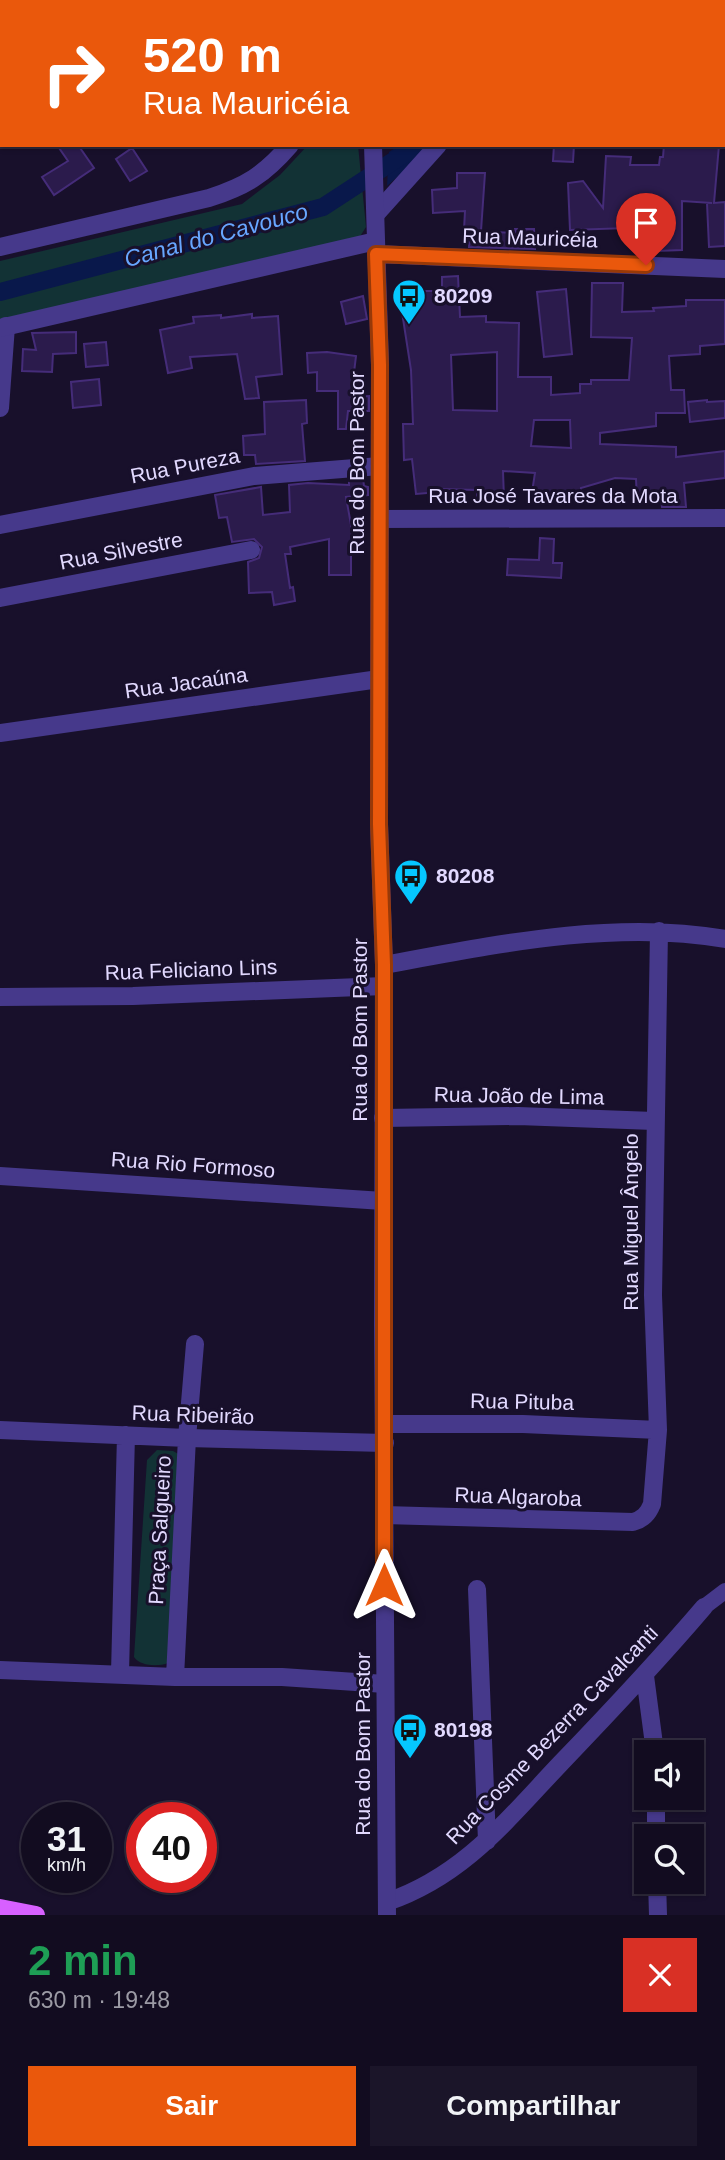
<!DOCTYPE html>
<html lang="pt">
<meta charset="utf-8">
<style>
body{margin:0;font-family:Arial,sans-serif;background:#1b1529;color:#f1f3f6;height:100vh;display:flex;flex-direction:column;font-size:26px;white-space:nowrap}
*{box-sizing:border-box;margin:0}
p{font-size:23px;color:#9c9ba5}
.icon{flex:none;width:38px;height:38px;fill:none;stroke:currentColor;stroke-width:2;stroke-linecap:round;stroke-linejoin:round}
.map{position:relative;height:1915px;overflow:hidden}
.sheet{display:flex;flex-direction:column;background:#120c20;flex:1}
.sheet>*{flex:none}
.top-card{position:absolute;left:0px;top:0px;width:726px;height:147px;box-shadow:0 2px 5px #0004,0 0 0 2px #312c3e;background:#ea580c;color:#fff;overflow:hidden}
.tools{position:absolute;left:634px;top:1740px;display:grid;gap:14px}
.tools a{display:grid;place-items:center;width:70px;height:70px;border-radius:0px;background:#120c20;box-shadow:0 2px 5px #0004,0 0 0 2px #312c3e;font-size:35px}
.speed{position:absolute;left:21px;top:1802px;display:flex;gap:14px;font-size:35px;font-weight:700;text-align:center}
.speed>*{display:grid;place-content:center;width:91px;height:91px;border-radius:50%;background:#120c20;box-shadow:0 2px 5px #0004,0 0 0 2px #312c3e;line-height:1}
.speed small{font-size:18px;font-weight:400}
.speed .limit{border:10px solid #d22;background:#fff;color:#111}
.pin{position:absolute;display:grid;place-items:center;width:60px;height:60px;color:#fff;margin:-72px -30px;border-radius:50% 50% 50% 0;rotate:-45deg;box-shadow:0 0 7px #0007}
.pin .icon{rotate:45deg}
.me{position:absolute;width:77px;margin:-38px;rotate:0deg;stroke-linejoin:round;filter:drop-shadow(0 0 5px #0008)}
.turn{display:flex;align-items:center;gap:24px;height:147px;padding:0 28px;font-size:32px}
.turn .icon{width:91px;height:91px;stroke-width:2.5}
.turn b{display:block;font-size:49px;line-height:60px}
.round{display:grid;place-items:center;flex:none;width:74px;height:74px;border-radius:0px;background:#1b1529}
.summary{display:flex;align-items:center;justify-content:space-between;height:119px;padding:0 28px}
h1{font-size:42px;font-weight:700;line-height:52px;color:#1e9e55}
.primary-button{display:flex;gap:14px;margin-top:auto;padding:14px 28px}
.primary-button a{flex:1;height:80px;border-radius:0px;background:#ea580c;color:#fff;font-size:28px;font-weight:700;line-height:80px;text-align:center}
.primary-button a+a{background:#1b1529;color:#f1f3f6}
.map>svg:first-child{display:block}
.green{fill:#123235}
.water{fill:#09184b}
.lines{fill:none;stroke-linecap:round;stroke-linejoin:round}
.canal{stroke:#09184b;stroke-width:18}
.building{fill:#2b1b4c;stroke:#452c79;stroke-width:2;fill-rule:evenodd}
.pedestrian{stroke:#46398b;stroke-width:16}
.minor{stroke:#46398b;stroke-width:18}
.tertiary{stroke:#46398b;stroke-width:18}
.primary{stroke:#d760ff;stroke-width:18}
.route-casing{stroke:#983908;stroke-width:18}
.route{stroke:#ea580c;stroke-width:12}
.labels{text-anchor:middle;stroke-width:6;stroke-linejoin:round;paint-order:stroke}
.street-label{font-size:21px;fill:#e2d9ff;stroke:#18102b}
.poi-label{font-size:21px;font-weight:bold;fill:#e2d9ff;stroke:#18102b;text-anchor:start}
.water-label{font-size:23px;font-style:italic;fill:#67a6ff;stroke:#18102b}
</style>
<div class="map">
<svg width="725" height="1915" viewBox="0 0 725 1915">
<rect width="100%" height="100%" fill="#18102b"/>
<path class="green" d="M308 145H358L366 227 359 238 0 323V261L242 204 280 175Z
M157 1450 173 1451 182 1456 168 1663C158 1667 140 1666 134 1657L147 1460Z"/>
<path class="water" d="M400 145H434L387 186 389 152Z"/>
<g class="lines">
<path class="canal" d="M0 292 323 207 418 145"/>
</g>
<path class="building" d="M57 145H78L94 168 54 195 42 177 68 161Z
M554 145H574L573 162 553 161Z
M664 145H719L714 203 725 202V246L709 247 707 203H712L682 201V250L657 251V227L570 230 568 183 583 181 603 208 606 156 631 157 630 165H659L660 157H663Z
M132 148 147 171 130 181 116 159Z
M457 173H485L481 231 464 230 465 211 433 213 432 190 457 188Z
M515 229H534L535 249 469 247 470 231 515 233Z
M458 276 460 317 486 316V322L519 323 518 377H551V395L580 393V384H591V380H629L632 338 591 337 592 283H623L622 312 654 311 653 308 686 306V300H725V344L700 346V354L669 356 671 390H684L685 413H656V426L600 433V444L676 447V457L725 451V478L684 483 686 507H662L661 499 637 500 636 479 615 478 581 488V492L542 493 532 492 535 473 503 471 504 499 477 501V490L439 489V492L416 494 412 459 404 460 403 424H413L411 370 402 312 414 310V291H442V277ZM497 352V411L453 410 451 355ZM534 420H570L571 448 531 446Z
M566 289 572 354 544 357 537 292Z
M363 296 367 319 346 324 341 302Z
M252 314V318L278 316 282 374 256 377 259 398 245 399 237 354 190 357 192 368 168 373 160 330 194 323 193 317 221 315V318Z
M76 332V353L53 354 52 372 22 371 23 349 36 350 32 333Z
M106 342 108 365 86 367 84 344Z
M327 352 356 356 351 397 369 396V411H348L346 429H338V391H317V372L308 373 307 353Z
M99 379 101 405 73 408 71 382Z
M306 400 307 423 302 424 305 461 256 464 255 455H244L243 436 265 434 264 402Z
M707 400V402L725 401V418L690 422 688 402Z
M363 479 364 486 368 487V495L346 497 353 536 351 537V575H329V539L290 547 291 554H285L290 588 293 587 295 601 274 605 272 592 249 593 248 562 259 558 262 547 254 539 232 542 227 517 219 518 215 495 261 487 263 515 290 512 289 485 308 483 349 485V480Z
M540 538 554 539 553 563H562L561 578 507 575 508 559 539 560Z"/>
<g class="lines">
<path class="pedestrian" d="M704 1607 725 1591"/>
<path class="minor" d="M191 2 193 0
M488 2V0
M540 2V0
M724 80H725
M376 214 438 145
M0 408 6 326
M380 519 725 518
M0 525 254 476 380 466
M0 598 251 550
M0 733 379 679
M384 965C493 945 615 919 725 939
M0 997 133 996 384 986
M383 1118 518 1116 654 1121
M0 1176 383 1201
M385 1424H523L658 1430
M0 1430 187 1438 385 1443
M384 1515 633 1522C643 1519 648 1514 652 1504L658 1430 653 1295 659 931
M477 1589 487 1841
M0 1670 175 1677H282L385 1684
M120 1673 126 1435
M645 1676 655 1752
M175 1677 187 1438 195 1344
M656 1797V1836
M657 1881 658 1915
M387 1902C463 1876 506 1821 560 1764 609 1713 658 1661 704 1607"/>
<path class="tertiary" d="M358 0V2
M373 145 380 365 379 824 384 965 383 1325 387 1915
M0 247 209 198C246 186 264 175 290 145
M376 254 725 269
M0 328 376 241"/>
<path class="primary" d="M0 1908 36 1915"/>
</g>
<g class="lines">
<g class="route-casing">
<path id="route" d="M384 1585V965L379 824 380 365 376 254 646 265"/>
</g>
<use href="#route" class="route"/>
</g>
<defs>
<g id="bus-pin" transform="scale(1.75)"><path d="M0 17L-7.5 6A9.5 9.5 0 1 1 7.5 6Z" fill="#05c7ff" stroke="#18102b"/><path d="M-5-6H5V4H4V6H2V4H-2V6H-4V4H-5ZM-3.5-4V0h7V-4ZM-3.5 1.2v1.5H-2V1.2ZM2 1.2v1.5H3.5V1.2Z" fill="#111"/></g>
</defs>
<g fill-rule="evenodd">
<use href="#bus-pin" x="409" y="296"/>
<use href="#bus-pin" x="411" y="876"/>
<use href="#bus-pin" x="410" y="1730"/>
</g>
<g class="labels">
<g class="street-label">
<text transform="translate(530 238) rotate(2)" y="7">Rua Mauricéia</text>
<text transform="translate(357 463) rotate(-90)" y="7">Rua do Bom Pastor</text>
<text transform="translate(185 466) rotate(-11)" y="7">Rua Pureza</text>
<text x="553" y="503">Rua José Tavares da Mota</text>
<text transform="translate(121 551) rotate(-11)" y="7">Rua Silvestre</text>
<text transform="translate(186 683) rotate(-8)" y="7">Rua Jacaúna</text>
<text transform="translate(191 970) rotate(-2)" y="7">Rua Feliciano Lins</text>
<text transform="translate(360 1030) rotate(-90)" y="7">Rua do Bom Pastor</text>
<text transform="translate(519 1096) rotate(1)" y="7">Rua João de Lima</text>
<text transform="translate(193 1165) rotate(4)" y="7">Rua Rio Formoso</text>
<text transform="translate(631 1222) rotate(-90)" y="7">Rua Miguel Ângelo</text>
<text transform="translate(522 1402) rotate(1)" y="7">Rua Pituba</text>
<text transform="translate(193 1415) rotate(2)" y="7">Rua Ribeirão</text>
<text transform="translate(518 1497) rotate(2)" y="7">Rua Algaroba</text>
<text transform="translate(160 1530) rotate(-87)" y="7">Praça Salgueiro</text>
<text transform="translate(552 1735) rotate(-46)" y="7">Rua Cosme Bezerra Cavalcanti</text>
<text transform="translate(363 1744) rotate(-90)" y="7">Rua do Bom Pastor</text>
</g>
<g class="poi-label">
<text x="434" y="303">80209</text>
<text x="436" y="883">80208</text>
<text x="434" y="1737">80198</text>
</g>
<g class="water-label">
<text transform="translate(216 235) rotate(-15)" y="8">Canal do Cavouco</text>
</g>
</g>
</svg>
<div class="tools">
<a><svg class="icon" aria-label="sound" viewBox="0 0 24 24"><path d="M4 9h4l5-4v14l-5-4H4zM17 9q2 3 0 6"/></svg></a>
<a><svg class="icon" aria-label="search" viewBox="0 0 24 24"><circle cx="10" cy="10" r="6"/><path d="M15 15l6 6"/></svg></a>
</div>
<div class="speed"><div>31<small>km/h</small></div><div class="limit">40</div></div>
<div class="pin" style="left:646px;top:265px;background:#d93025"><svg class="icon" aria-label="arrive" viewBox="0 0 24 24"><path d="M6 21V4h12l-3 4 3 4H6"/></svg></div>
<svg class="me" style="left:384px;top:1585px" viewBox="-20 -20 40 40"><path d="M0-17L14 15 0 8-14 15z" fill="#ea580c" stroke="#fff" stroke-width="4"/></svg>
<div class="top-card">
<div class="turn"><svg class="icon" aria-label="right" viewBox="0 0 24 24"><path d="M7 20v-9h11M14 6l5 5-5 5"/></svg><div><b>520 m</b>Rua Mauricéia</div></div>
</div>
</div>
<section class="sheet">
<div class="summary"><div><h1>2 min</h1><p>630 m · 19:48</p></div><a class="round" style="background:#d93025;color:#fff"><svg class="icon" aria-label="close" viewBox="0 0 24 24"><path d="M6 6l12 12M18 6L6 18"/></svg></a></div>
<div class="primary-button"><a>Sair</a><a>Compartilhar</a></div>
</section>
